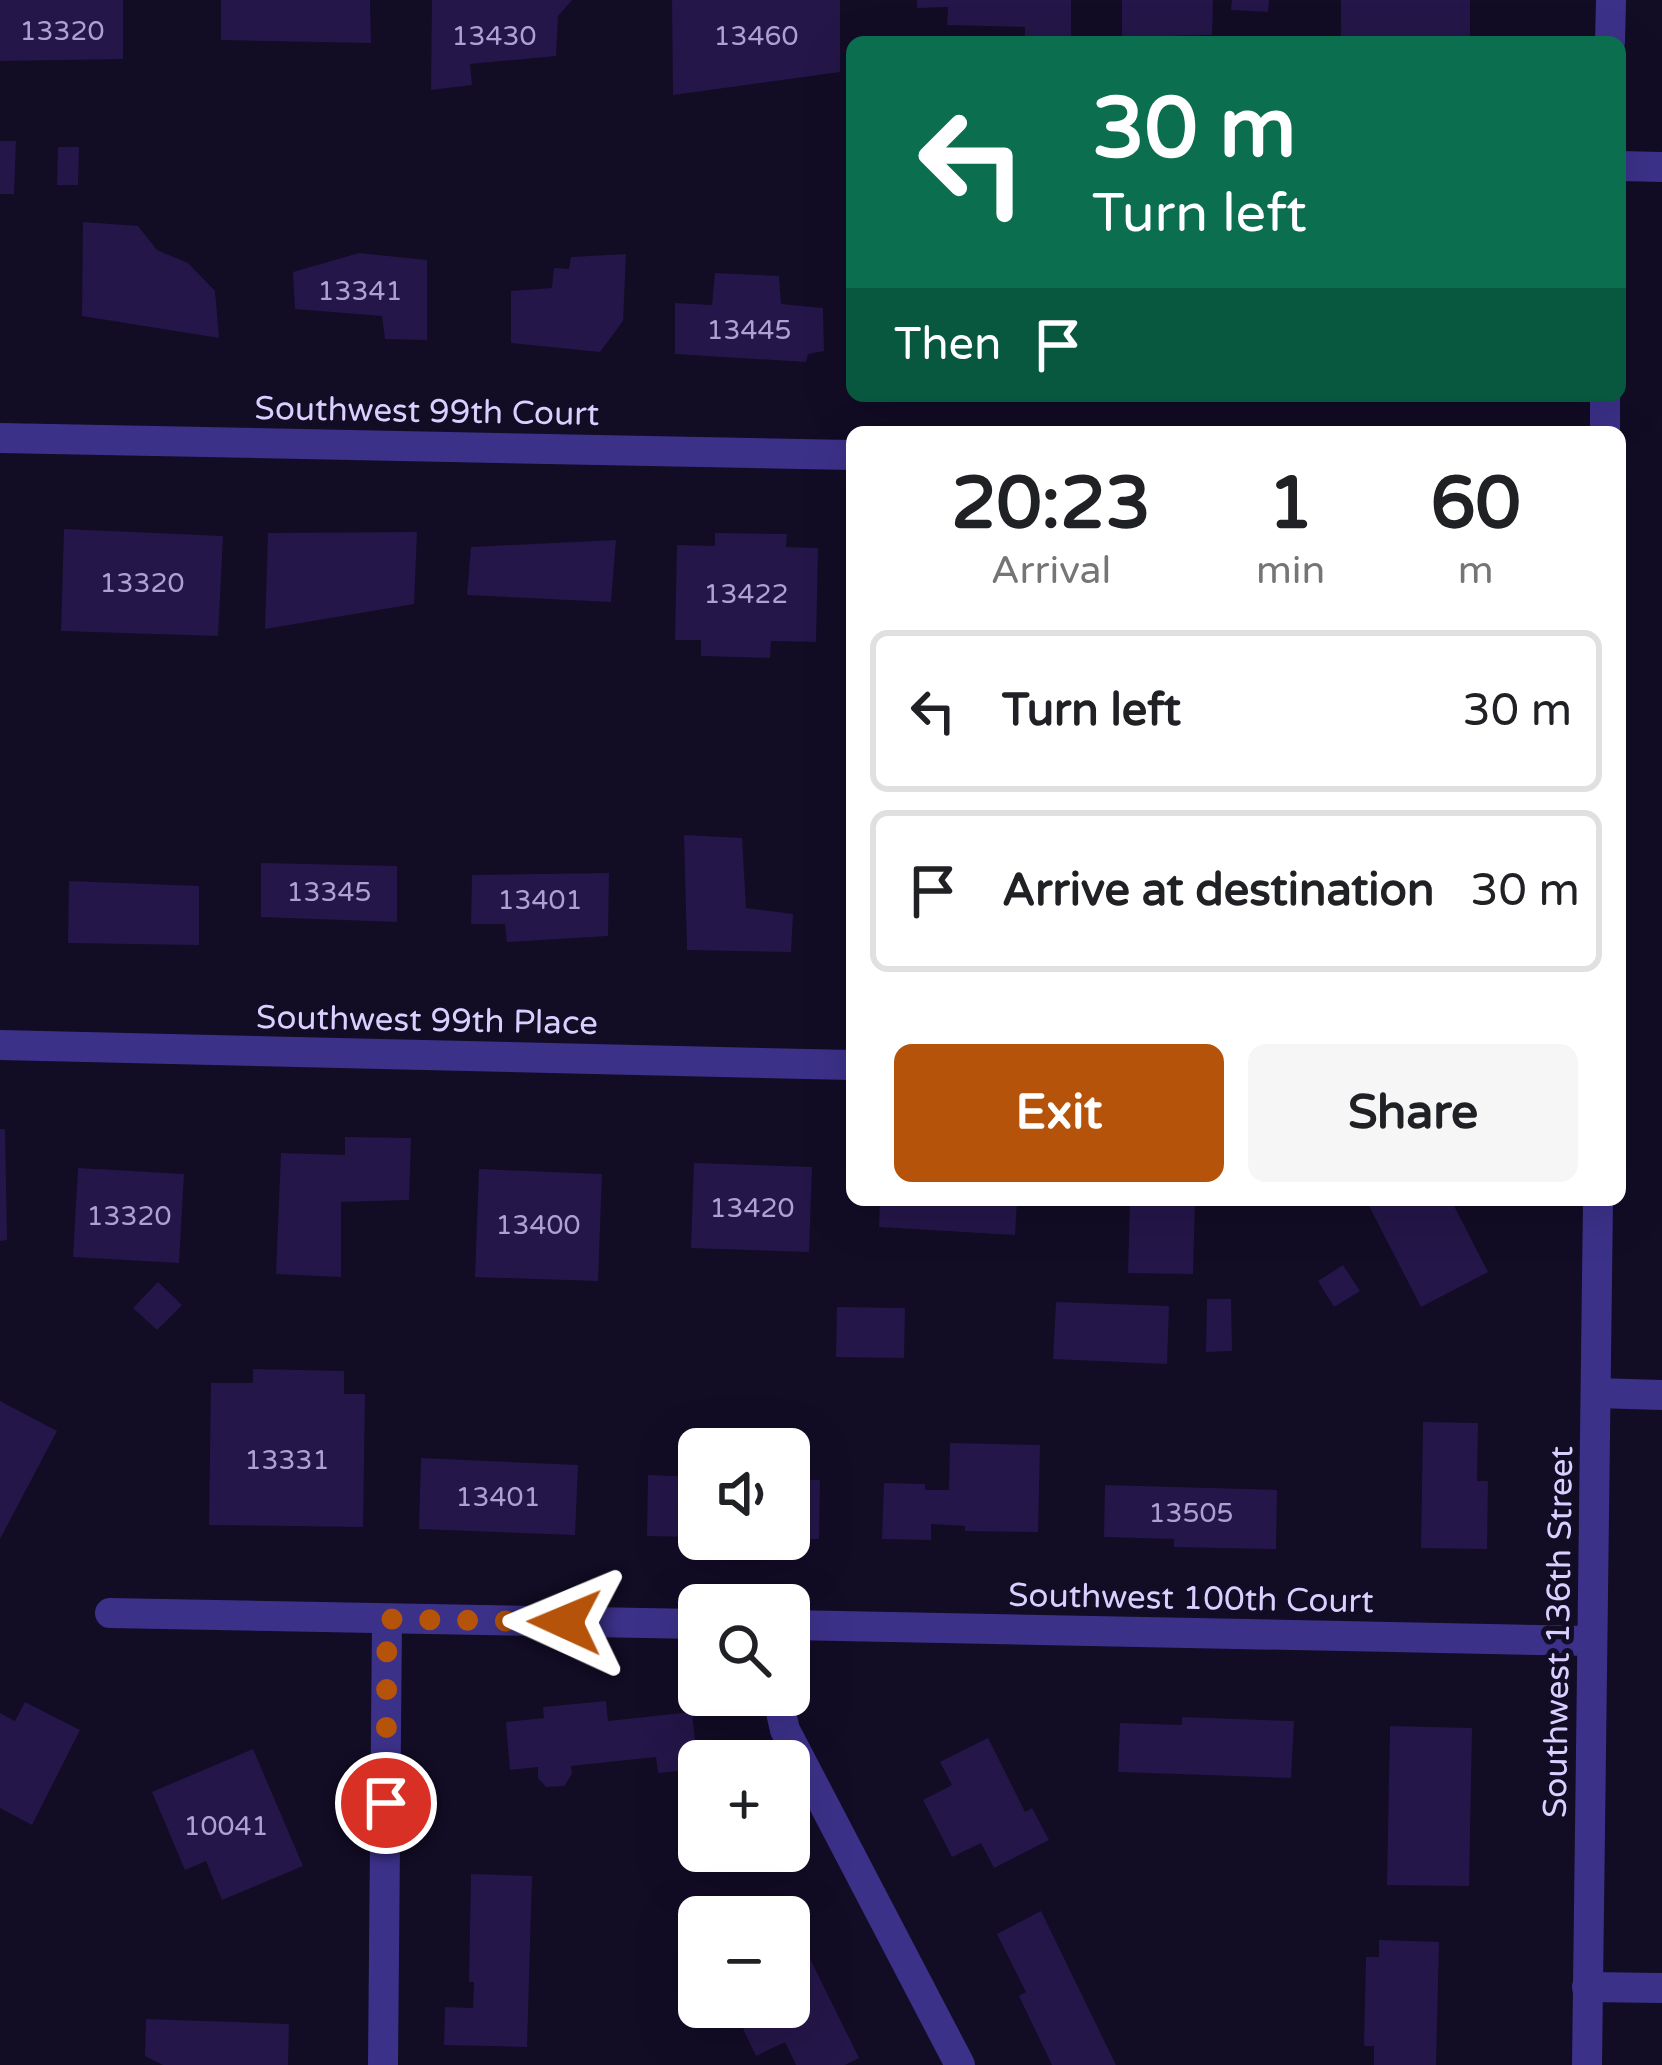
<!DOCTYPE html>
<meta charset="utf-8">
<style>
body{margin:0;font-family:"Varela Round",sans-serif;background:#f6f6f6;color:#202124;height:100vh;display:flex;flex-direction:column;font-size:45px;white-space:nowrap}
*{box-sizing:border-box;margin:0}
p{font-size:39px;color:#757577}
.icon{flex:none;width:66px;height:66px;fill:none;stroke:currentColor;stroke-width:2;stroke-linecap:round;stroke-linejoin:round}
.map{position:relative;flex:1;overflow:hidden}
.details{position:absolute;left:846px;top:426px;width:780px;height:780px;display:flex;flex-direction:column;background:#fff;border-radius:18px;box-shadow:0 12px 48px #0002}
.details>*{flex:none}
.hud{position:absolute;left:846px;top:36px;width:780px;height:366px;border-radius:18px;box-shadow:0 12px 48px #0002;background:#0b6e4f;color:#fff;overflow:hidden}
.controls{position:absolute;left:678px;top:1428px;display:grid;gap:24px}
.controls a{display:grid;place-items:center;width:132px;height:132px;border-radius:18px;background:#fff;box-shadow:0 12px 48px #0002;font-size:60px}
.pin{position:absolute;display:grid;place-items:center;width:102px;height:102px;color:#fff;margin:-51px;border:6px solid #fff;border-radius:50%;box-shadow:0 3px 12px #0007}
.me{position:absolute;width:132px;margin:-66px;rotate:271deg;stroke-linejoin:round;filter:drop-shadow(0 0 9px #0008)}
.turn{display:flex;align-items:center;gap:42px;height:252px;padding:0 48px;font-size:54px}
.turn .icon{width:156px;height:156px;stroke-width:2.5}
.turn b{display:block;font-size:84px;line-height:102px}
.then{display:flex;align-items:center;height:114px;padding:0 48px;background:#0003;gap:24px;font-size:45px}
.eta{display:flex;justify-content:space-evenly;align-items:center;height:204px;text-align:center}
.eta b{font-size:72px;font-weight:700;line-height:84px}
.button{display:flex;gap:24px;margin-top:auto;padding:24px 48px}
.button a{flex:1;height:138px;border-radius:18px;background:#b45309;color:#fff;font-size:48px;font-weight:700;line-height:138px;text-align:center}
.button a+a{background:#f6f6f6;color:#202124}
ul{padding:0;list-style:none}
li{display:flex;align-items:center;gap:36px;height:162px;margin:0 24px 18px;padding:0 24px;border:6px solid #e0e0e0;border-radius:18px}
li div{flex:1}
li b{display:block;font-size:45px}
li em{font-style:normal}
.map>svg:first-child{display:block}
.building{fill:#241648}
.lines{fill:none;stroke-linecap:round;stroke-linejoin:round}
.minor{stroke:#3c3189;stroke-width:30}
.tertiary{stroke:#3c3189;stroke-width:30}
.route{stroke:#b45309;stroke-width:21;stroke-dasharray:0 37.8}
.labels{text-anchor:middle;stroke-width:10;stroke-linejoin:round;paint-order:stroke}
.number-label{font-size:27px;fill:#aca2d1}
.street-label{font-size:33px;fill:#d9d0ff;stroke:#120c25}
</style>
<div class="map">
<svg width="1662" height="2065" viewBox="0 0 1662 2065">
<rect width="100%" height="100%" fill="#120c25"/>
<path class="building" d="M0 0H123V59L0 61Z
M221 0H370L371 43 221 40Z
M432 0H572L558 16 556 56 470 64 472 85 431 90Z
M672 0H840V72L673 95Z
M917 0H1071V42H1025V27L947 25 948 7 917 8Z
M1122 0H1213L1212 35 1122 37Z
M1232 0H1269L1268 12 1231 10Z
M1341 0H1470V42H1341Z
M0 141H16L14 194H0Z
M58 147H79L78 185H57Z
M83 222 138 226 157 250 188 263 215 291 219 338 82 316Z
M359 253 427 260V340L385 339 382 316 295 309 293 272Z
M626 254 623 321 600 352 511 343V291L552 288 554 268 569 269 571 257Z
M715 273 779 276 781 304 823 308 824 351 808 354 806 362 675 354V303L712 305Z
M64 529 223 536 218 636 61 631Z
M417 532 414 604 265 629 268 533Z
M715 533 787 534 786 547 818 548 816 642 771 641 770 658 701 656V640H675L677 545 715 546Z
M616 540 611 602 467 595 471 547Z
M684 835 742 838 746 908 793 914 791 952 687 950Z
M261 863 397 866V922L261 917Z
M609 873 608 936 507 942 505 924H471L472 875Z
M69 881 199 886V945L68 943Z
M0 1129H5L7 1240 0 1241Z
M345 1137 411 1138 409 1200 341 1202V1277L276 1274 281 1153 345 1155Z
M694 1163 812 1167 809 1252 691 1248Z
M78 1168 184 1174 179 1263 73 1257Z
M479 1169 602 1174 598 1281 475 1277Z
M880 1200H1017L1015 1235 879 1227Z
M1130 1200H1195L1193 1274 1128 1273Z
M1366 1200H1451L1488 1272 1421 1307Z
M1343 1265 1360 1291 1334 1307 1318 1281Z
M158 1282 182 1305 157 1330 133 1308Z
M1207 1299H1231L1232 1351 1206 1352Z
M1056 1302 1169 1306 1167 1364 1053 1359Z
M837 1307 905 1308 904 1358 836 1357Z
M253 1369 344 1371V1394H365L363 1527 209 1525 211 1383H253Z
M0 1401 57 1431 0 1539Z
M1423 1422 1478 1423 1477 1481H1488L1487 1549 1421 1548Z
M950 1443 1040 1445 1038 1532 965 1531V1526L931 1524V1540L882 1539 884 1483 925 1484V1490H949Z
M421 1458 578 1465 575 1535 419 1529Z
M648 1475 699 1477V1537L647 1536Z
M789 1479 820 1480 819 1539H789Z
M1105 1485 1277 1490 1276 1549 1174 1547V1539L1104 1537Z
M606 1701 608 1721 692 1712 698 1769 658 1773 656 1757 571 1766 572 1774 564 1786 546 1787 538 1778V1767L510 1770 506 1722 544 1718 543 1707Z
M25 1702 80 1730 32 1825 0 1808V1713L15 1721Z
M1182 1717 1294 1721 1291 1778 1118 1772 1120 1723 1182 1725Z
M1390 1726 1472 1728 1469 1886 1387 1885Z
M988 1738 1025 1812 1032 1808 1049 1840 994 1868 981 1843 952 1857 923 1800 952 1785 940 1762Z
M253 1749 303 1866 222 1900 206 1861 185 1870 152 1792Z
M471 1874 532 1876 527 2047 444 2045 445 2007 473 2008 474 1982H469Z
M781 1900 859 2058 845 2065H796L785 2042 756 2056 743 2029 772 2014 768 2007H789V1917H748Z
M1041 1911 1116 2065H1052L1019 1996 1026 1992 997 1934Z
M1379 1940 1439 1942 1436 2065H1374V2046H1364L1366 1957H1379Z
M146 2019 289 2024 288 2065H163L145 2056Z"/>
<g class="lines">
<path class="minor" d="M1620 166 1662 167
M0 438 852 455
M0 1045 852 1065
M1597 1393 1662 1395
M110 1613 699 1624
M789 1625 1592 1641
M777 1695 785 1730 960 2065
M1587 1987 1662 1988
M383 2065 387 1619"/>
<path class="tertiary" d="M1610 42 1611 0
M1605 432V396
M1587 2065 1598 1200"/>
</g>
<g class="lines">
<path class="route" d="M386 1803 387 1619 565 1622"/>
</g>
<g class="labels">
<g class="number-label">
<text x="62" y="40">13320</text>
<text x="494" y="45">13430</text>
<text x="756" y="45">13460</text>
<text x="360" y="300">13341</text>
<text x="749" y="339">13445</text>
<text x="142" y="592">13320</text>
<text x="746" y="603">13422</text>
<text x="329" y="901">13345</text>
<text x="540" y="909">13401</text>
<text x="752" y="1217">13420</text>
<text x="129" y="1225">13320</text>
<text x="538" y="1234">13400</text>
<text x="287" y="1469">13331</text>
<text x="498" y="1506">13401</text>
<text x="1191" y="1522">13505</text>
<text x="226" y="1835">10041</text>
</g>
<g class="street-label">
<text transform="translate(427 410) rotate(1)" y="12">Southwest 99th Court</text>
<text transform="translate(427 1019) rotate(1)" y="12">Southwest 99th Place</text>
<text transform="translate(1191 1597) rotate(1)" y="12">Southwest 100th Court</text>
<text transform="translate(1557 1632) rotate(-89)" y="12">Southwest 136th Street</text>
</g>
</g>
</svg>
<div class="controls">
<a><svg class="icon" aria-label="sound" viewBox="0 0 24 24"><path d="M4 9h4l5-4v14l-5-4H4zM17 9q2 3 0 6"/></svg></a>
<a><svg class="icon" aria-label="search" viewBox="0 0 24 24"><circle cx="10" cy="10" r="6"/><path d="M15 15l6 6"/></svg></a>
<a>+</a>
<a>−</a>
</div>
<div class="pin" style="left:386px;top:1803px;background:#d93025"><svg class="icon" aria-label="arrive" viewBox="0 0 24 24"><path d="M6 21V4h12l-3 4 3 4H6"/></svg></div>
<svg class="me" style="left:565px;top:1622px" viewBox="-20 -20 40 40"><path d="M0-17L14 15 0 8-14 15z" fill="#b45309" stroke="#fff" stroke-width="4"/></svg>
<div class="hud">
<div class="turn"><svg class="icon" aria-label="left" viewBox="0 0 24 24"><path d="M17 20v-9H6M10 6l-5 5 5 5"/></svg><div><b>30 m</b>Turn left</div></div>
<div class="then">Then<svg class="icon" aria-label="arrive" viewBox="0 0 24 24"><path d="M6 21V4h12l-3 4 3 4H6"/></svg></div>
</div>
<section class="details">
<div class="eta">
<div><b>20:23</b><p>Arrival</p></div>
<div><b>1</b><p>min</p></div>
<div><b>60</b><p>m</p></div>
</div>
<ul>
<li><svg class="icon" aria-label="left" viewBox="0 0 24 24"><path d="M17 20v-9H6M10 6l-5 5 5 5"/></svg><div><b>Turn left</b></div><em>30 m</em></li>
<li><svg class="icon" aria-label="arrive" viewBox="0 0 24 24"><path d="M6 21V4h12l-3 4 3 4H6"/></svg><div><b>Arrive at destination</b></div><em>30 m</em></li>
</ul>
<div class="button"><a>Exit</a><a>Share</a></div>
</section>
</div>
